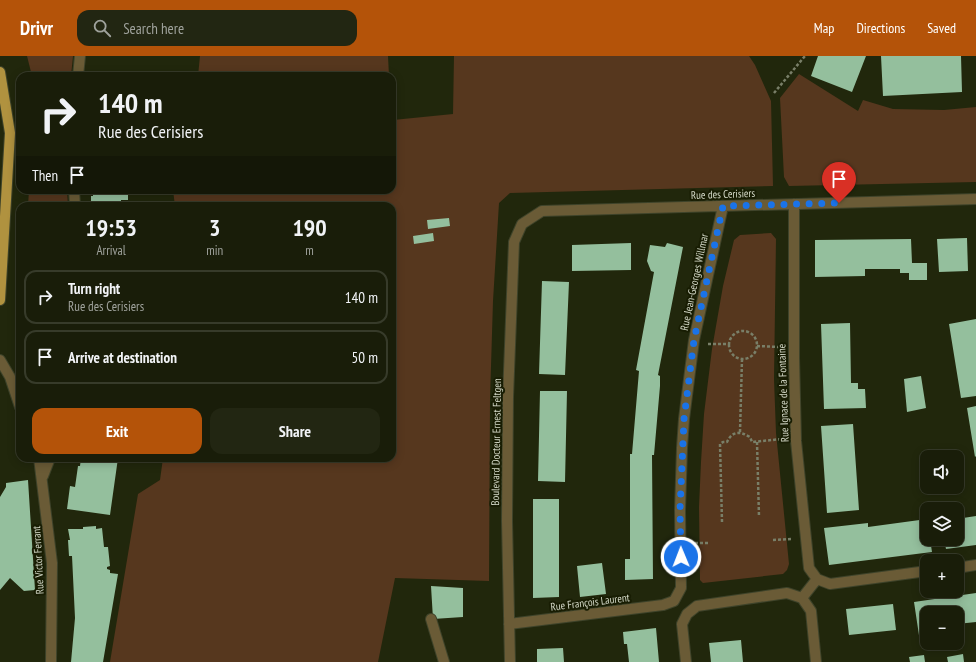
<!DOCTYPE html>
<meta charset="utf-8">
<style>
body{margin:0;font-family:"PT Sans Narrow",sans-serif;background:#222612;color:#f1f3f6;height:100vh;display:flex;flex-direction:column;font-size:15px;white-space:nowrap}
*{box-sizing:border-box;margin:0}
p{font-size:13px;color:#9fa29c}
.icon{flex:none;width:22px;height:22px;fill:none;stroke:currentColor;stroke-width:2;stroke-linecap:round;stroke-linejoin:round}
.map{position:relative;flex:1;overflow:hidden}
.details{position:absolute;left:16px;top:146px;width:380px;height:260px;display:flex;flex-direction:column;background:#191d09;border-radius:12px;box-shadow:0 2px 10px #0003,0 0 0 1px #373b2a}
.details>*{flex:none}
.guide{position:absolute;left:16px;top:16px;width:380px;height:122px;border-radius:12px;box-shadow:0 2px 10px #0003,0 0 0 1px #373b2a;background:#191d09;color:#f1f3f6;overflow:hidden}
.fabs{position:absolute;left:920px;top:394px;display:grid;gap:8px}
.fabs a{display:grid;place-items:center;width:44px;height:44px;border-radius:8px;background:#191d09;box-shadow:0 2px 10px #0003,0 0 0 1px #373b2a;font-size:20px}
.pin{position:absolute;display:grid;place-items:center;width:34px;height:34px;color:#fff;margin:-41px -17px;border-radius:50% 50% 50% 0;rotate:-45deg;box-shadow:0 0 4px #0007}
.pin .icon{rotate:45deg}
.me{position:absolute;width:44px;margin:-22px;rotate:359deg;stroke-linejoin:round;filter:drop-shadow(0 0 3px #0008)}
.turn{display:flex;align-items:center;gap:14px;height:84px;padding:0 16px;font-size:18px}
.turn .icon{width:52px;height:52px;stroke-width:2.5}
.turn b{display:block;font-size:28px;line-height:34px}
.then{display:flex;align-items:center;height:38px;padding:0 16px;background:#0003;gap:8px;font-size:15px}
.eta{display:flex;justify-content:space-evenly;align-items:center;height:68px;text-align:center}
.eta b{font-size:24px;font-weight:700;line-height:28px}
.action{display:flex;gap:8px;margin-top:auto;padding:8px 16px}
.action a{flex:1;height:46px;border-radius:12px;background:#b45309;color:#fff;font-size:16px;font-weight:700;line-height:46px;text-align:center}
.action a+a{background:#222612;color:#f1f3f6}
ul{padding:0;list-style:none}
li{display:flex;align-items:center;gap:12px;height:54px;margin:0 8px 6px;padding:0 8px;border:2px solid #373b2a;border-radius:12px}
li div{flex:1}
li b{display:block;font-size:15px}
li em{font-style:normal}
header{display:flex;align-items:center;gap:24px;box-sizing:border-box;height:56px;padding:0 20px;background:#b45309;color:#fff}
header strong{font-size:19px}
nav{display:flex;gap:22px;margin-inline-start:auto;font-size:14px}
.search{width:280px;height:36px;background:#222612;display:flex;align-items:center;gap:10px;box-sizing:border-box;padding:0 14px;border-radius:12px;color:#9fa29c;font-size:15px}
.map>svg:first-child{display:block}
.green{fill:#56371e}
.building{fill:#94bf9d}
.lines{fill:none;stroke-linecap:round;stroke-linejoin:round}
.minor-casing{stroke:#3e432a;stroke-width:12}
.major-casing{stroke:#3e432a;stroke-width:12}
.path{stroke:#797f68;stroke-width:2.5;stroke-dasharray:3 2;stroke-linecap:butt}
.minor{stroke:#6a5b36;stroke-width:10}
.major{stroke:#b0923f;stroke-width:10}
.route{stroke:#1a73e8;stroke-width:7;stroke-dasharray:0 12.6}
.labels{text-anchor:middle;stroke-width:4;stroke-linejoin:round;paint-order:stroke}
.street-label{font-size:11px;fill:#d4d9c8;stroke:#181d03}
</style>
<header>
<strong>Drivr</strong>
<div class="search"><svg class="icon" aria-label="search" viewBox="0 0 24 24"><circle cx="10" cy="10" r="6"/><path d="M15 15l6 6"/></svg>Search here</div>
<nav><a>Map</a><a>Directions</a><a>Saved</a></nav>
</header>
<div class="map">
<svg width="976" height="606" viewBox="0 0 976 606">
<rect width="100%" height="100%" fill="#21270c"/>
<path class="green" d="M27 0H73L71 20H32Z
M200 0H388L389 20H198Z
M454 0H749L755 9 771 45 773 130 510 137 499 147 493 245 490 343 489 525 395 522 378 606H110L138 438 160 424 163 402H392V150H175L173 134H392V61L393 64 453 58Z
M799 18 858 55 863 44 893 53 944 54 976 51V126L789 130 784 121 780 42Z
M29 134H67L68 150H28Z
M771 177 776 183 774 323 776 377 789 508 787 514 783 518 703 527 700 524 699 451 701 406 704 358 712 293 723 230 734 184 740 179Z"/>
<path class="building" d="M818 0H866L852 36 811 20Z
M881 0H961L962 36 883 40Z
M93 134H128V144H121V146H91V140H93Z
M449 162 450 170 428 173 427 164Z
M433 177 434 185 414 188 413 180Z
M967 182 968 215 939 216 937 183Z
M911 183 912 207H927V224H909V217H900V213H865V220L815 221V184Z
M631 187V214L572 215V189Z
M667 187 683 191 658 319 660 320V330L654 399H652L653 523 625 524V503H630V398H632L639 315 636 314 654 216 651 215 647 205 650 189 665 191Z
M542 225 569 226 565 319 539 318Z
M976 263V340L961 342 949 268Z
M850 267 851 327H858V333H865L866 352 824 353 821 268Z
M921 320 926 352 907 356 904 323Z
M540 335H567L565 426 538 425Z
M976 350V400L975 401 967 352Z
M853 368 859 454 827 457 821 370Z
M81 402H118L110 459 67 453 70 430 75 431 78 410H80Z
M28 424 35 534 24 535 10 522 0 534V441L6 431V427Z
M533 443H559V541L533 542Z
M962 454 963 462 976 460V489L946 493 944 483H957V455Z
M927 463V483H930L932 496 829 509 824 472 868 467V471Z
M96 470V473L102 472 104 491H108L110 510 107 511V513L110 514V517L118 518 103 606H71L75 562 72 500H69L68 484H70L68 473H83V471Z
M602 507 606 538 580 541 577 510Z
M431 530 463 532V561L433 563Z
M976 537V566L957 568V557H927V585L920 586 914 546Z
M893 548 896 574 849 579 846 553Z
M656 572 659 606H629L627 588H624L623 576Z
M741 584 743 606H711L709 587Z
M563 592 564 606H537V593Z
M963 598 964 606H948L947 601Z
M924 599 925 606H910L909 601Z"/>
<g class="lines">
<g class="minor-casing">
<path id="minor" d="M78 20 80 0
M74 134 75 150
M794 148V301L796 385 809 512 817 523
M0 304 10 321 20 351
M39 402 52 507 51 606
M43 420 50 402
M957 512 976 509
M817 523 830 528 927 515
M802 542 811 555 816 606
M802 542 817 523
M674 545 681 532 680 454 682 392 684 363 694 284 723 150
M431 563 444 606
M509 568 663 549 674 545
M510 606 507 465 508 341 514 186 522 168 542 155 976 143
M686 606 682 568 687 558 697 550 787 537 802 542"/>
</g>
<g class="major-casing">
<path id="major" d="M0 16 10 77 0 244"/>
</g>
<path class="path" d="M774 37 805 0
M729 289a14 14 0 1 1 28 0a14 14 0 1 1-28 0Z
M708 288H729
M757 290 779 291
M740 376 742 303
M757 386 759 461
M722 466 720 388 723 386H727C732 375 740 375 750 381L752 386 782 383
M773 484 792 483
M695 487H710"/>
<use href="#minor" class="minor"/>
<use href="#major" class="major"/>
</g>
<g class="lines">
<path class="route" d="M681 501 680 454 684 363 694 284 723 150 839 147"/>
</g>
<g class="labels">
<g class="street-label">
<text transform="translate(723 138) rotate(-2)" y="4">Rue des Cerisiers</text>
<text transform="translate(694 226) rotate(-78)" y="4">Rue Jean-Georges Willmar</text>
<text transform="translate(783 337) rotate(-92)" y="4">Rue Ignace de la Fontaine</text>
<text transform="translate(496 386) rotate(-89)" y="4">Boulevard Docteur Ernest Feltgen</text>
<text transform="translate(38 504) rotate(-93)" y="4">Rue Victor Ferrant</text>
<text transform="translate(590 546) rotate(-7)" y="4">Rue François Laurent</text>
</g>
</g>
</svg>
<div class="fabs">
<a><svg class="icon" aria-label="sound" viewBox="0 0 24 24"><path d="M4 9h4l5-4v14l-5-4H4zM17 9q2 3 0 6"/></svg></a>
<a><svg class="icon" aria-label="layers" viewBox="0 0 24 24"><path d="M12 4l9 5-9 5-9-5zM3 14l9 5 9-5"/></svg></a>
<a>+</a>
<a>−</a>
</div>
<div class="pin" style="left:839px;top:147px;background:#d93025"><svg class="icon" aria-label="arrive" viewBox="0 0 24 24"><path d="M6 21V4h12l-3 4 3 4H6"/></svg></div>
<svg class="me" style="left:681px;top:501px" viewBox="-20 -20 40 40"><circle r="17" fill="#1a73e8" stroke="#fff" stroke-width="3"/><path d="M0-11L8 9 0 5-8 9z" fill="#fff"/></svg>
<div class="guide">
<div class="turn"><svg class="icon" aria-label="right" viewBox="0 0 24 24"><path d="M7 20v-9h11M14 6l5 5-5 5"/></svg><div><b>140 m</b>Rue des Cerisiers</div></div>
<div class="then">Then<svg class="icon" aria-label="arrive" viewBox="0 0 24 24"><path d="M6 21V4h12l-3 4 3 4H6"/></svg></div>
</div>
<section class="details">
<div class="eta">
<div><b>19:53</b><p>Arrival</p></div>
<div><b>3</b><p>min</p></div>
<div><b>190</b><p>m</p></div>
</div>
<ul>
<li><svg class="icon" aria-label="right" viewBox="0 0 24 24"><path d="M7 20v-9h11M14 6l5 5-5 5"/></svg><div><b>Turn right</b><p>Rue des Cerisiers</p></div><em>140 m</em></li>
<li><svg class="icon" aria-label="arrive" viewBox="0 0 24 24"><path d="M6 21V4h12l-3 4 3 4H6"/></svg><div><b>Arrive at destination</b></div><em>50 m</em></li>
</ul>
<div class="action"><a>Exit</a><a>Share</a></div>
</section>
</div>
